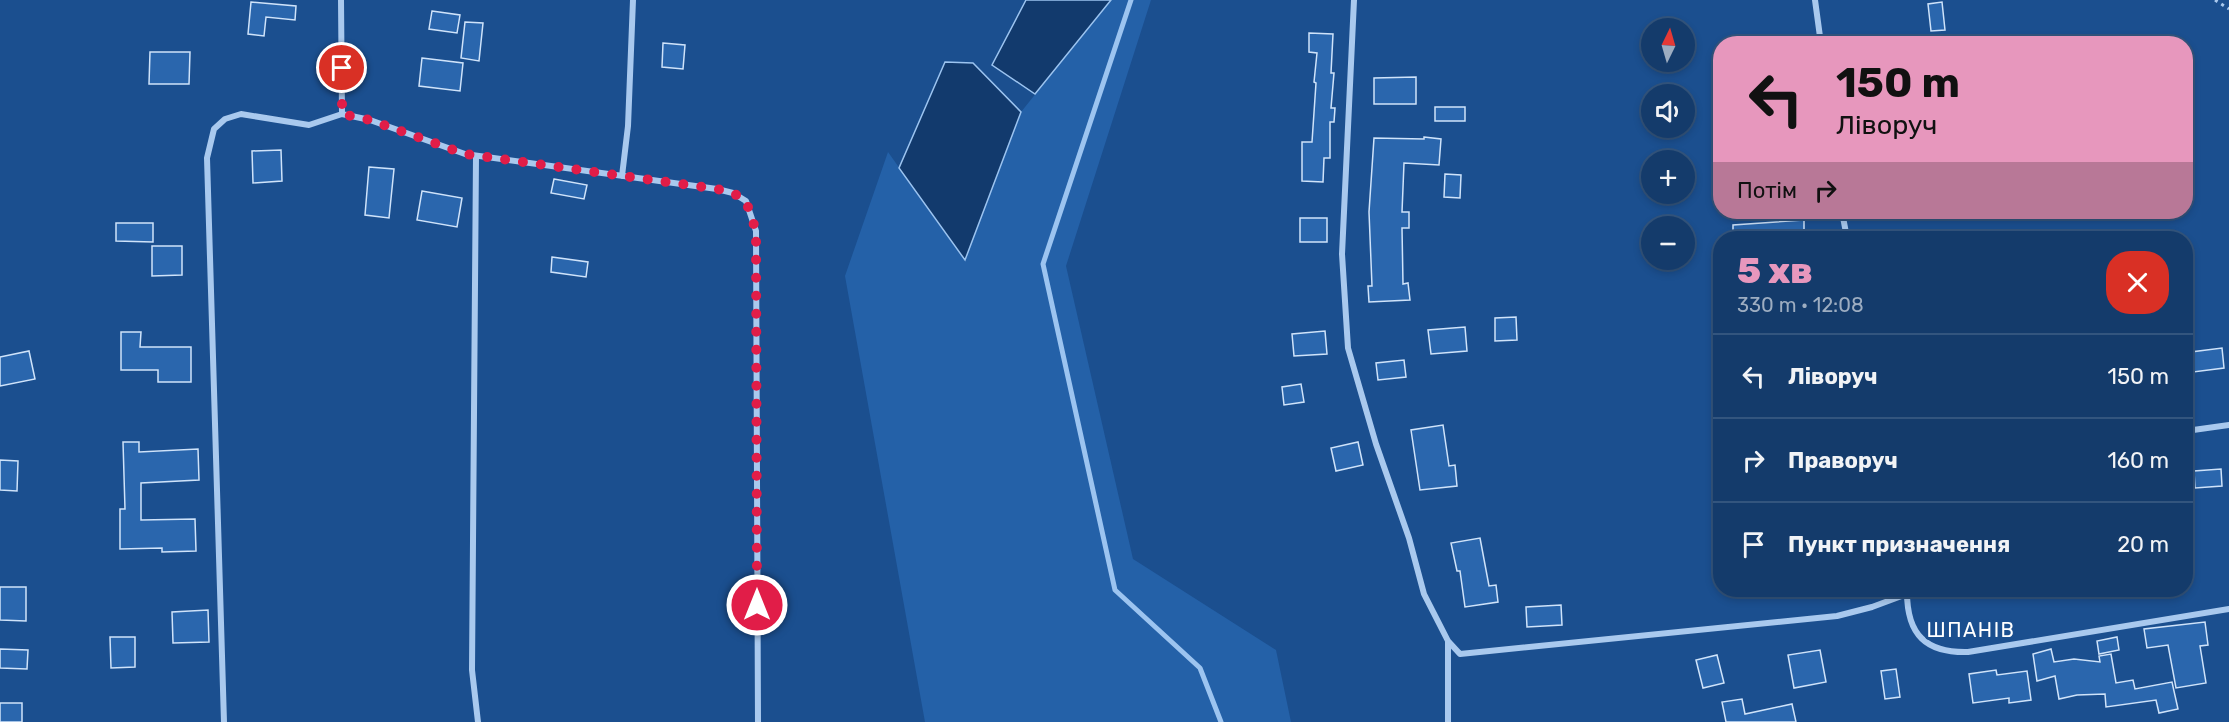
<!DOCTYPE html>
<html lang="uk">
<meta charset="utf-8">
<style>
body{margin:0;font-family:Rubik,sans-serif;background:#214673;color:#f1f3f6;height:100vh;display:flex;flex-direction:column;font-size:22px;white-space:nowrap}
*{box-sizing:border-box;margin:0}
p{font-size:20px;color:#9dadc1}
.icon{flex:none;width:33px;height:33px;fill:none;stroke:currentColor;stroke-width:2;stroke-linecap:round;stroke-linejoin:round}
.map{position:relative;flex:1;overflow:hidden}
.side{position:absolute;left:1713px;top:231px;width:480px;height:366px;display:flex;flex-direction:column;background:#143b6b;border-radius:24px;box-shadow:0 3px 9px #0003,0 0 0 2px #33557e}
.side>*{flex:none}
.banner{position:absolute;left:1713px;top:36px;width:480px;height:183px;border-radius:24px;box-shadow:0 3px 9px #0003,0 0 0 2px #33557e;background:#e797bd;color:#111;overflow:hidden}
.needle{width:39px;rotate:5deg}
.controls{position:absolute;left:1641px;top:18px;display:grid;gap:12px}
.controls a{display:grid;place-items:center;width:54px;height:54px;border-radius:50%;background:#143b6b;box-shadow:0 3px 9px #0003,0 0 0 2px #33557e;font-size:30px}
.pin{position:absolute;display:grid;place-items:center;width:51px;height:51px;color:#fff;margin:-26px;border:3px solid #fff;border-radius:50%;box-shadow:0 2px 6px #0007}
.me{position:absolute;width:66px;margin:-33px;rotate:0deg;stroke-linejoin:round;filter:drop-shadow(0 0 4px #0008)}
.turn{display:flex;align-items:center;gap:21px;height:126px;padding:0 24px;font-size:27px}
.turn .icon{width:78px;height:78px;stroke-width:2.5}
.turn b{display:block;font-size:42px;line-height:51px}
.then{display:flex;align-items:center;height:57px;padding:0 24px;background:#0003;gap:12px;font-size:22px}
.round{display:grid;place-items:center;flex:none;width:63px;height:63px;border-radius:24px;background:#214673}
.head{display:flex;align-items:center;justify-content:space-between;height:102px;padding:0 24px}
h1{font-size:36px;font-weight:800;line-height:45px;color:#e797bd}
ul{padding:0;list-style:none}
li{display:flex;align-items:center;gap:18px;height:84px;padding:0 24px;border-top:2px solid #33557e}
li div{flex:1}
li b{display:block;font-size:22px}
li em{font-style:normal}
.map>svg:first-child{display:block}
.green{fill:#2461a8}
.water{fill:#123a6d;stroke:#9cc4f0;stroke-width:1.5}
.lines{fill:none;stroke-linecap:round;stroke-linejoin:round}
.stream{stroke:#9cc4f0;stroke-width:5}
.building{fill:#2a66ad;stroke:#cfe3fa;stroke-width:1.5}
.path{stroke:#a9c9ee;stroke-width:3;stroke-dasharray:3 4.5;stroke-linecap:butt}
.minor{stroke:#a9c9ee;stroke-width:6}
.route{stroke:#e11d48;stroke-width:10;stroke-dasharray:0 18}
.labels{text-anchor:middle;stroke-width:6;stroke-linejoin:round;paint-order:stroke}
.quarter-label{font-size:20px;letter-spacing:1.5px;fill:#fff;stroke:#1b4f8f}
</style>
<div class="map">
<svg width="2229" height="722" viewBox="0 0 2229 722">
<rect width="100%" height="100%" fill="#1b4f8f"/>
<path class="green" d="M1111 0H1151L1066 266 1133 559 1276 650 1291 722H925L845 276 888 152 965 260 1021 112Z"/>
<path class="water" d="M1026 0H1111L1035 94 992 65Z
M945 62 973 63 1021 112 965 260 899 168Z"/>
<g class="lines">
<path class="stream" d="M1131 0 1043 264 1115 590 1200 668 1221 722"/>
</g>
<path class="building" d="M251 2 296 6 295 20 266 17 264 36 248 34Z
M1942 2 1945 30 1931 31 1928 4Z
M432 11 460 15 457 33 429 29Z
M465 22 483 23 479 61 461 58Z
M1309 33 1333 34 1331 73H1334L1331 108H1335L1334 122H1330V158H1324L1323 182 1302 181V142H1312L1316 83 1314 82 1317 53 1309 52Z
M663 43 685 45 683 69 662 67Z
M150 52H190L189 84H149Z
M422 58 463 63 460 91 419 86Z
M1416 77V104H1374V78Z
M1435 107H1465V121H1435Z
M1424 137 1441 139 1439 165 1404 163 1402 212H1409V228H1402L1403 284 1408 283 1410 300 1369 302 1368 286H1372L1369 212 1374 138 1424 139Z
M281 150 282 181 253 183 252 151Z
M369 167 394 169 389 218 365 215Z
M1445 174 1461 175 1460 198 1444 197Z
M554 179 587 185 584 199 551 193Z
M422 191 462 198 457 227 417 220Z
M1300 218H1327V242H1300Z
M1804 220V238H1733V225Z
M116 223H153V242L116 241Z
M152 246H182V275L152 276Z
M552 257 588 262 586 277 551 272Z
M1516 317 1517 340 1495 341V318Z
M1465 327 1467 351 1431 354 1428 330Z
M1325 331 1327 354 1294 356 1292 334Z
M121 332H141L140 347H191V382H158V370H121Z
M2222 348 2224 368 2193 372 2191 352Z
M29 351 35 379 0 386V357Z
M1404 360 1406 377 1378 380 1376 363Z
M1301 384 1304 402 1284 405 1282 387Z
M1443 425 1449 466 1455 465 1457 486 1420 490 1411 430Z
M123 442H139V452L198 449 199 480 141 483V520L195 519 196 551 162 552V548L120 549V509H125Z
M1358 442 1363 465 1336 471 1331 448Z
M0 460 18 461 17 491 0 490Z
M2221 469 2222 486 2195 488 2194 471Z
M1480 538 1489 586 1496 585 1498 602 1465 607 1460 571H1457L1451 543Z
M0 587H26V621L0 620Z
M1561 605 1562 625 1527 627 1526 607Z
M208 610 209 642 173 643 172 612Z
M2205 622 2208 645 2200 646 2206 683 2176 688 2168 645 2147 648 2144 629Z
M110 637H135V667L111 668Z
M2117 637 2119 650 2099 654 2097 641Z
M0 649 28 650 27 669 0 668Z
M2051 649 2054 662 2074 659 2100 662 2099 656 2111 654 2116 683 2133 680 2135 689 2172 682 2178 709 2159 713 2156 700 2106 707 2105 694 2077 695 2059 699 2055 676 2037 681 2033 654Z
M1820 650 1826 682 1794 688 1788 655Z
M1717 655 1724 683 1703 688 1696 660Z
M1896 669 1900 697 1885 699 1881 671Z
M1996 670 1997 675 2027 671 2031 700 2009 703V698L1973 703 1969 674Z
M1742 699 1745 714 1792 704 1796 722H1726L1722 702Z
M0 703H22V722H0Z"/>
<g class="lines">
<path class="path" d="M2215 0 2229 9"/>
<path class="minor" d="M341 0 342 114 370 120 465 154 717 189 733 193 746 201 756 231 758 722
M1354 0 1342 254 1348 348 1376 444 1409 538 1424 594 1448 641 1460 654 1837 616 1872 607 1907 594
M1815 0 1821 44
M476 156 472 670 478 722
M622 176 628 126 633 0
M1842 212 1847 238
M2186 431 2229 425
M1907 592C1907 635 1926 653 1968 652L2229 609
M1448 641V722
M224 722 207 158 214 129 225 119 241 114 309 125 342 114"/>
</g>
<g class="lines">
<path class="route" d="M342 68V114L370 120 465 154 717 189 733 193 746 201 756 231 757 605"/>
</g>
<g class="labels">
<g class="quarter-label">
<text x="1971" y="637">ШПАНІВ</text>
</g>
</g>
</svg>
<div class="controls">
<a><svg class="needle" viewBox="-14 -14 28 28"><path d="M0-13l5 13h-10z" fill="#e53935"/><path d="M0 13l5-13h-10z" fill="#9dadc1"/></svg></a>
<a><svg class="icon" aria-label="sound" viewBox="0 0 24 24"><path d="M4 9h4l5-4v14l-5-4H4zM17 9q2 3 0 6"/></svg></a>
<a>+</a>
<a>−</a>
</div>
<div class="pin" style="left:342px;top:68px;background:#d93025"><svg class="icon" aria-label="arrive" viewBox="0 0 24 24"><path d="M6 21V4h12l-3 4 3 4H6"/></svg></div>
<svg class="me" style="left:757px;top:605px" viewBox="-20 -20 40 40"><circle r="17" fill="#e11d48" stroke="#fff" stroke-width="3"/><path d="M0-11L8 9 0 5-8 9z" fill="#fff"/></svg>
<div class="banner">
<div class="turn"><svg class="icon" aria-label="left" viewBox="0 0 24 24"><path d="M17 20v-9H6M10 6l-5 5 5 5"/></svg><div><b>150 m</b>Ліворуч</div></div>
<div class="then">Потім<svg class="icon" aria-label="right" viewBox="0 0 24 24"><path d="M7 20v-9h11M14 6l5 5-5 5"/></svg></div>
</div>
<section class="side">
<div class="head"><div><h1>5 хв</h1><p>330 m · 12:08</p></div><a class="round" style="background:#d93025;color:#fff"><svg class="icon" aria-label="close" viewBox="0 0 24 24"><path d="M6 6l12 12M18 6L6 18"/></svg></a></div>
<ul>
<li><svg class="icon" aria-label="left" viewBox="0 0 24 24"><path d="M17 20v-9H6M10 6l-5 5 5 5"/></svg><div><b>Ліворуч</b></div><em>150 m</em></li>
<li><svg class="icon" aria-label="right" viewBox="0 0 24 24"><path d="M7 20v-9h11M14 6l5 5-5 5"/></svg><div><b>Праворуч</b></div><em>160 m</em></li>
<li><svg class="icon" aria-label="arrive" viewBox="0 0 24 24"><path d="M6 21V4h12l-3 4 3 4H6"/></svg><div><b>Пункт призначення</b></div><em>20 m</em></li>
</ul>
</section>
</div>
